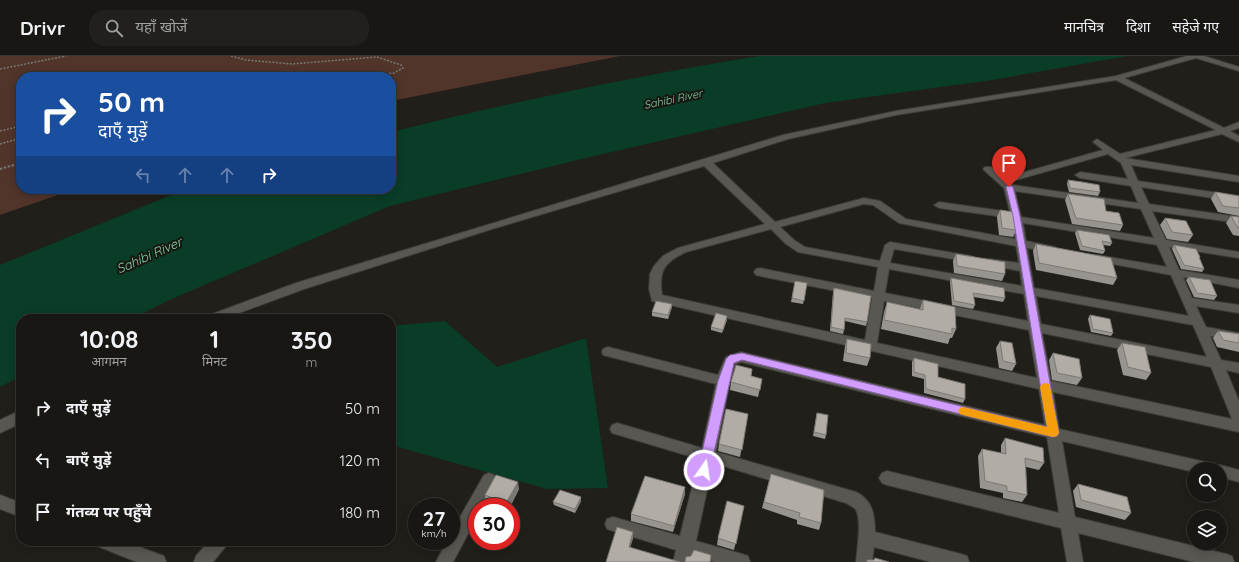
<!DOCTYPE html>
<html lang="hi">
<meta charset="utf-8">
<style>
body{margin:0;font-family:Quicksand,"Noto Sans Devanagari",sans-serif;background:#21201d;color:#f1f3f6;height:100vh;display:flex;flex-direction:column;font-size:15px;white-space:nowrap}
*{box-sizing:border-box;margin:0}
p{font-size:13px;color:#9f9fa0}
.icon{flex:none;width:22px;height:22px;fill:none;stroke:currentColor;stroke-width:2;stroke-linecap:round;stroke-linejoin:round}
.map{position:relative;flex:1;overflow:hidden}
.drawer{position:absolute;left:16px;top:258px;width:380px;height:232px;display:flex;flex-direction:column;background:#181714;border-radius:16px;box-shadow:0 2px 10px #0003,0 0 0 1px #363634}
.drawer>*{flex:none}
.top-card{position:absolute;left:16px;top:16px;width:380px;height:122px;border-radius:16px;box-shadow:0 2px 10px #0003,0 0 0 1px #363634;background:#1a4fa0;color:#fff;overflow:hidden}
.controls{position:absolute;left:1187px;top:406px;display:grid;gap:8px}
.controls a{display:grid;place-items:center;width:40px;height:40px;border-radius:50%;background:#181714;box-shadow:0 2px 10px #0003,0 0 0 1px #363634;font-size:20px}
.speed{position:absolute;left:408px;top:442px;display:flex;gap:8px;font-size:20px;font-weight:700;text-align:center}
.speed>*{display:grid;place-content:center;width:52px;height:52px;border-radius:50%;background:#181714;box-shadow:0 2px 10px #0003,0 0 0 1px #363634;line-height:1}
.speed small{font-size:10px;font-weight:400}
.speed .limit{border:6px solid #d22;background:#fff;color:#111}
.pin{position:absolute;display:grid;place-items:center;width:34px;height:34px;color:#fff;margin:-41px -17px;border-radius:50% 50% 50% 0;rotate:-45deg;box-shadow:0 0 4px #0007}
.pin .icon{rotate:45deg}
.me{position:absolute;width:44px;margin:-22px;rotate:13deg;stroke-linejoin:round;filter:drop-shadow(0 0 3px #0008)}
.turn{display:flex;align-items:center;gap:14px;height:84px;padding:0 16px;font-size:18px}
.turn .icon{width:52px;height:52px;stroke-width:2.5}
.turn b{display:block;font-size:28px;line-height:34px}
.lanes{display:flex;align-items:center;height:38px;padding:0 16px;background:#0003;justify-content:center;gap:20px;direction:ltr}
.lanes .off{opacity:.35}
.eta{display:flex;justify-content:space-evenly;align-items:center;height:68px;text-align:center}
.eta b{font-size:24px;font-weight:800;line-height:28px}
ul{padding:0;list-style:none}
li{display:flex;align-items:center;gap:12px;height:52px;padding:0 16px}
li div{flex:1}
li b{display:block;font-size:15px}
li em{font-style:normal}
header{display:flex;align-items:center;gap:24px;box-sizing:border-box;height:56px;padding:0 20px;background:#181714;border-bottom:1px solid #363634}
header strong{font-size:19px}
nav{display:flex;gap:22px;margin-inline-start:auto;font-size:14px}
.search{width:280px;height:36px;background:#21201d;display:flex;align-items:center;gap:10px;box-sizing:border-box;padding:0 14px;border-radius:16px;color:#9f9fa0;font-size:15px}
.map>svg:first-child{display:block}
.green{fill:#51342a}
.water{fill:#093d27}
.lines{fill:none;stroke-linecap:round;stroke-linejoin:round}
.street-casing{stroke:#3d3c38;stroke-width:2}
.path-far1{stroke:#787873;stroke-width:1.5;stroke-dasharray:2 1.5;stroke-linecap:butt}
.path{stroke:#787873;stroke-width:2;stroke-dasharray:2.5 1.5;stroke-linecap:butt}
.street{fill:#585751;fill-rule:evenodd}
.wall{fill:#98948f}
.shaded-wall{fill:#7c7874}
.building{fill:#b1aca6;stroke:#7c7874}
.route{fill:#d19dfe;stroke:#8866a5}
.slow{fill:#f59e0b}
.labels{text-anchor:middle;stroke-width:4;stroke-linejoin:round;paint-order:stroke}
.far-water-label{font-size:11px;font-style:italic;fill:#86d2aa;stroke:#171611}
.water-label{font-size:13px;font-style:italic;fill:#86d2aa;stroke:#171611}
</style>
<header>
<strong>Drivr</strong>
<div class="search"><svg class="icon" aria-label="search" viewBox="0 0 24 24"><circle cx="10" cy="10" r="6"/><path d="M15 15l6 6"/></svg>यहाँ खोजें</div>
<nav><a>मानचित्र</a><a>दिशा</a><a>सहेजे गए</a></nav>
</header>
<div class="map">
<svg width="1239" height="506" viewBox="0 0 1239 506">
<rect width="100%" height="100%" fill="#201f1a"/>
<path class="green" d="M0 0H620L391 45V21H21V133H75L0 159Z"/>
<path class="water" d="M759 0H1127L992 24 825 47 590 101 390 150 167 245 132 263H21V320L0 331V209L186 133H391V76C513 46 635 20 759 0Z
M445 265 497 311 586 282 608 432 547 433 391 389V270Z"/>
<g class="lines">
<g class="street-casing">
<path id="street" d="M1187 0H1204L1239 11V15L1196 2 1124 22 1224 72 1239 66V72L1230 75 1239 80V86L1222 78 1125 102 1239 120V126L1131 109 1138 125 1239 140V146L1141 131 1149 148 1239 161V167L1152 155 1166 184 1239 196V202L1169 191 1179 214 1239 224V232L1183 221 1192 242 1239 249V257L1196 250 1206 271 1239 277V285L1210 280 1221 304 1239 307V317L1226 314 1239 345V376L1053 336 1059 373 1210 407 1216 410 1220 409 1239 414V426L1220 421V413H1194V416L1062 385 1075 461 1226 498 1232 500 1234 506H1194L1078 477 1083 506H1067L1061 472 887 429 882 427 879 422 882 417 887 415 1059 457 1047 381 741 306 735 308 729 330 716 396 856 436C872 444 875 458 875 476L961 498 967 500 969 506H931L874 491 872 506H856C857 494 862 465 856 454 854 451 850 449 846 447L713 407 696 485 742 498 748 500 750 506H715L692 499 689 506H673L676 494 607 473 605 468 607 463 613 461 680 480 699 403 612 377 610 373 612 369 617 367 702 392 716 328 603 299 602 296 603 293 608 291 718 319 726 301 741 296 1045 369 1039 333 652 245 649 233 650 218 654 210 663 200 678 192 765 168 704 110 492 173 304 233 223 263H205L207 260 296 227 783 79 896 55 1116 20ZM1116 24 1216 74 1120 98 1097 83 1093 86 1103 94 1004 122 991 111H985L983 113 985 115 1004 132 1010 156 939 146 934 149 939 152 1011 162 1015 183 906 163 880 145 864 142 775 166 713 107 788 83 896 59ZM1108 98 1121 107 1128 123 1080 116 1075 119 1080 122 1131 130 1138 147 1012 129 1009 126ZM1015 135 1141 153 1154 182 1021 161ZM864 148 873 149 899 167 1016 190 1019 207 989 203 985 204 983 206 985 208 989 209 1020 215 1022 230 890 207 894 193 971 206 975 205 977 203 971 200 890 186 885 189 880 205 805 191 794 184 780 171ZM1023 167 1157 189 1167 211 1097 199 1091 202 1097 205 1171 219 1189 260 1034 232 1027 192 1051 196 1056 193 1055 191 1026 185ZM771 173 786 188 798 196 878 211 874 235 760 212 756 213 754 216 756 219 760 220 872 242 865 284 662 239C659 215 663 207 686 196ZM889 213 1024 238 1028 265 885 237ZM1036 240 1193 269 1207 301 1041 268ZM884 245 1029 274 1037 322 877 287ZM1042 277 1211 311 1232 363 1051 325Z
M21 354V367L0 377V364Z
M489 417 494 419 497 424 482 451H477V461L453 506H436L447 485H451V477L484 419Z
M0 439 21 447V461L0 453Z
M95 485H123L164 500 166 506H137L97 490Z
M209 485H228L226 490 213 506H194L196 500Z"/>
</g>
<path class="path-far1" d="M231 0 246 4 292 8 377 1 401 9 403 12 394 17 363 21
M0 13 66 0
M0 75 21 70
M0 88 21 82"/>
<path class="path" d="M0 113 21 107"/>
<use href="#street" class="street"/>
</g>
<path class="wall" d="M1068 124 1100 136 1098 140 1069 136 1067 128Z
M1215 136 1239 141V160L1218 156 1211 143Z
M1068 138 1123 169 1120 175 1072 168 1065 144Z
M1000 154 1016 174 1013 181 999 179 997 161Z
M1231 160 1239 161V180L1233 179 1226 167Z
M1165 162 1193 179 1188 186 1167 183 1160 169Z
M1077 174 1112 187 1110 190 1103 189 1105 195 1103 198 1080 194 1075 177Z
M1036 188 1117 222 1113 229 1036 214 1033 195Z
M1174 189 1200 201 1199 203 1204 213 1202 216 1181 213 1172 193Z
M956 198 1005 218 1002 225 954 217 953 205Z
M1189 221 1217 240 1214 244 1194 241 1186 224Z
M951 222 1005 242 1003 246 974 241 975 249 973 253 952 249 950 226Z
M795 225 807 227 803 248 791 246Z
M834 232 867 266 866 270 845 265 844 274 843 278 830 275 833 236Z
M923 244 956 273 952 282H950L948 288 881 273 884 256 887 246 920 253Z
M672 248V251L668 263 652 260V256Z
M1090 259 1113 277 1111 280 1091 276 1088 263Z
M727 264 722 277 711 274V271Z
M1218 275 1239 278V296L1217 291 1213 282Z
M847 283 870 302 867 310 843 305 845 290Z
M1000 285 1016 308 1012 315 999 312 996 292Z
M1122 287 1151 317 1146 324 1123 319 1117 294Z
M1053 297 1082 322 1077 329 1052 324 1049 304Z
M914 302 965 343 963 347 924 337V323L912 320V306Z
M752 313 751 320 762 323 758 341 730 334 731 326Z
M817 357 826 379 825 383 813 380Z
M748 358 740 401 718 395 719 388Z
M1005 382 1044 407 1039 414 1026 411 1027 439 1022 446 1003 442V437L980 432 978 400 982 393 1001 397V389Z
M771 418 821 467 819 474 797 468V464L762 452Z
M1078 428 1131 457 1125 464 1076 451 1073 435Z
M685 431V438L673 476 631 465V458Z
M519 433 510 451H500L486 446 485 439Z
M581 441V445L575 457 554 449 553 446Z
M744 450 734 494 717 489 718 482Z"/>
<path class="shaded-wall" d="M672 248V251L668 263V259Z
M727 260V264L722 277 723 274Z
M518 426 519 433 510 451H507L506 447Z
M685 431V438L673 476 674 470Z
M581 441V445L575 457V453Z
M633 476V483L628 498 629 491Z"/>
<path class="building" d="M1068 124 1082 126 1099 129 1100 136 1070 132Z
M1215 136 1239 140V152L1223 150Z
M1068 138 1104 143 1106 155 1119 157 1123 169 1076 162Z
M1000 154 1013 156 1016 174 1002 172Z
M1231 160 1239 161V172H1238Z
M1165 162 1186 165 1193 179 1172 176Z
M1077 174 1109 179 1112 187 1102 185 1105 195 1082 190Z
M1036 188 1111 202 1117 222 1039 207Z
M1174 189 1196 193 1200 201H1199L1204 213 1184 209Z
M956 198 1005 206V218L957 210Z
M1189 221 1210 224 1217 240 1197 237Z
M951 222 1004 232 1005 242 973 237 975 249 954 245Z
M795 225 807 227 804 245 792 242Z
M834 232 871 240 867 266 845 262 844 274 831 271Z
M923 244 955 251 956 273 952 272V278L884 264 887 246 923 254Z
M656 245 672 248 668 259 652 256Z
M716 257 727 260 723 274 711 271Z
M1090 259 1110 263 1113 277 1093 273Z
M1218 275 1239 278V287L1223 284Z
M847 283 871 288 870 302 846 297Z
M1000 285 1012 287 1016 308 1003 305Z
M1122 287 1145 291 1151 317 1128 311Z
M1053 297 1079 303 1082 322 1057 317Z
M914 302 938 308V321L965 328V343L926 333 925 319 914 316Z
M736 309 752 313 751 320 762 323 760 334 731 326Z
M726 353 748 358 742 394 719 388Z
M817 357 828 359 826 379 814 376Z
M1005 382 1043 392 1044 407 1025 402 1027 439 1007 435V430L985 425 982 393 1006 398Z
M771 418 824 434 821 467 799 461 800 457 764 446Z
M496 419 518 426 506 447 485 439Z
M645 420 685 431 674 470 631 458Z
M1078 428 1127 441 1131 457 1081 444Z
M560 434 581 441 575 453 553 446Z
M727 445 744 450 736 488 718 482Z
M617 471 633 476 629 491 680 506H606Z
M694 494 711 499 710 506H685L686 501 691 500Z
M875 502 889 506H867V504H874Z"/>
<path class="route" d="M1009 129 1013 131 1020 160 1059 377 1057 380 1053 381 742 304 734 307 710 414 708 418 704 419 700 418 698 414 718 325 726 303 730 299 742 297 1047 371 1013 160 1006 131Z"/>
<path class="slow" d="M1045 327 1049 328 1050 331 1059 377 1057 380 1053 381 963 359 960 358 958 355 960 352 963 351 1047 371 1040 331 1042 328Z"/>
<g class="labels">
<g class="far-water-label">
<text transform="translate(673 43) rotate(-12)" y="4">Sahibi River</text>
</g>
<g class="water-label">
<text transform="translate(149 199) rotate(-24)" y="5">Sahibi River</text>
</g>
</g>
</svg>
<div class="controls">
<a><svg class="icon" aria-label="search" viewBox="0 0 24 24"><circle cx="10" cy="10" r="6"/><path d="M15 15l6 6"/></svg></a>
<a><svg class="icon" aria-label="layers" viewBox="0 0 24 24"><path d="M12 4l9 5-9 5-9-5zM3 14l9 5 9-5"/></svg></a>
</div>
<div class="speed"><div>27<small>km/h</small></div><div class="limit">30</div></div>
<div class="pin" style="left:1009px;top:131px;background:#d93025"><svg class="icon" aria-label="arrive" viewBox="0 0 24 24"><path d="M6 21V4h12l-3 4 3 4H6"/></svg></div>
<svg class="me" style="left:704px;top:414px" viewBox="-20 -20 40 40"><circle r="17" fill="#d19dfe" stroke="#fff" stroke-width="3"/><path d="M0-11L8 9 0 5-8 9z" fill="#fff"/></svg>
<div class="top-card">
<div class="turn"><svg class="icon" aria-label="right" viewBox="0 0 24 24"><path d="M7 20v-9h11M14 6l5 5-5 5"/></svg><div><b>50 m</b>दाएँ मुड़ें</div></div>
<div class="lanes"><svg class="icon off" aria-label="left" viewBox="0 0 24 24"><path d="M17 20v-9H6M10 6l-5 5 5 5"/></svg><svg class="icon off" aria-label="ahead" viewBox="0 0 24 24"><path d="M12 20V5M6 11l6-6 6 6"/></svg><svg class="icon off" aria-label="ahead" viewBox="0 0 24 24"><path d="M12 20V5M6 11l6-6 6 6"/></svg><svg class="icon" aria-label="right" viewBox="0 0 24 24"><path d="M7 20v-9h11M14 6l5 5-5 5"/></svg></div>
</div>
<section class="drawer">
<div class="eta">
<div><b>10:08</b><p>आगमन</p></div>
<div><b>1</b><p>मिनट</p></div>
<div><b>350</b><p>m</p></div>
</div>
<ul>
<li><svg class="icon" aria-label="right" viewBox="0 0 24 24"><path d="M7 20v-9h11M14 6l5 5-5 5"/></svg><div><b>दाएँ मुड़ें</b></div><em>50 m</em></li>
<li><svg class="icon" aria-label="left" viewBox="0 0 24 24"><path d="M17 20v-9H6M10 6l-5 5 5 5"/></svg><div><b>बाएँ मुड़ें</b></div><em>120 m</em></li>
<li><svg class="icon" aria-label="arrive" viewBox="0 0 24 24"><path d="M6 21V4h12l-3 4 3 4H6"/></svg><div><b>गंतव्य पर पहुँचे</b></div><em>180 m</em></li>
</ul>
</section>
</div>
